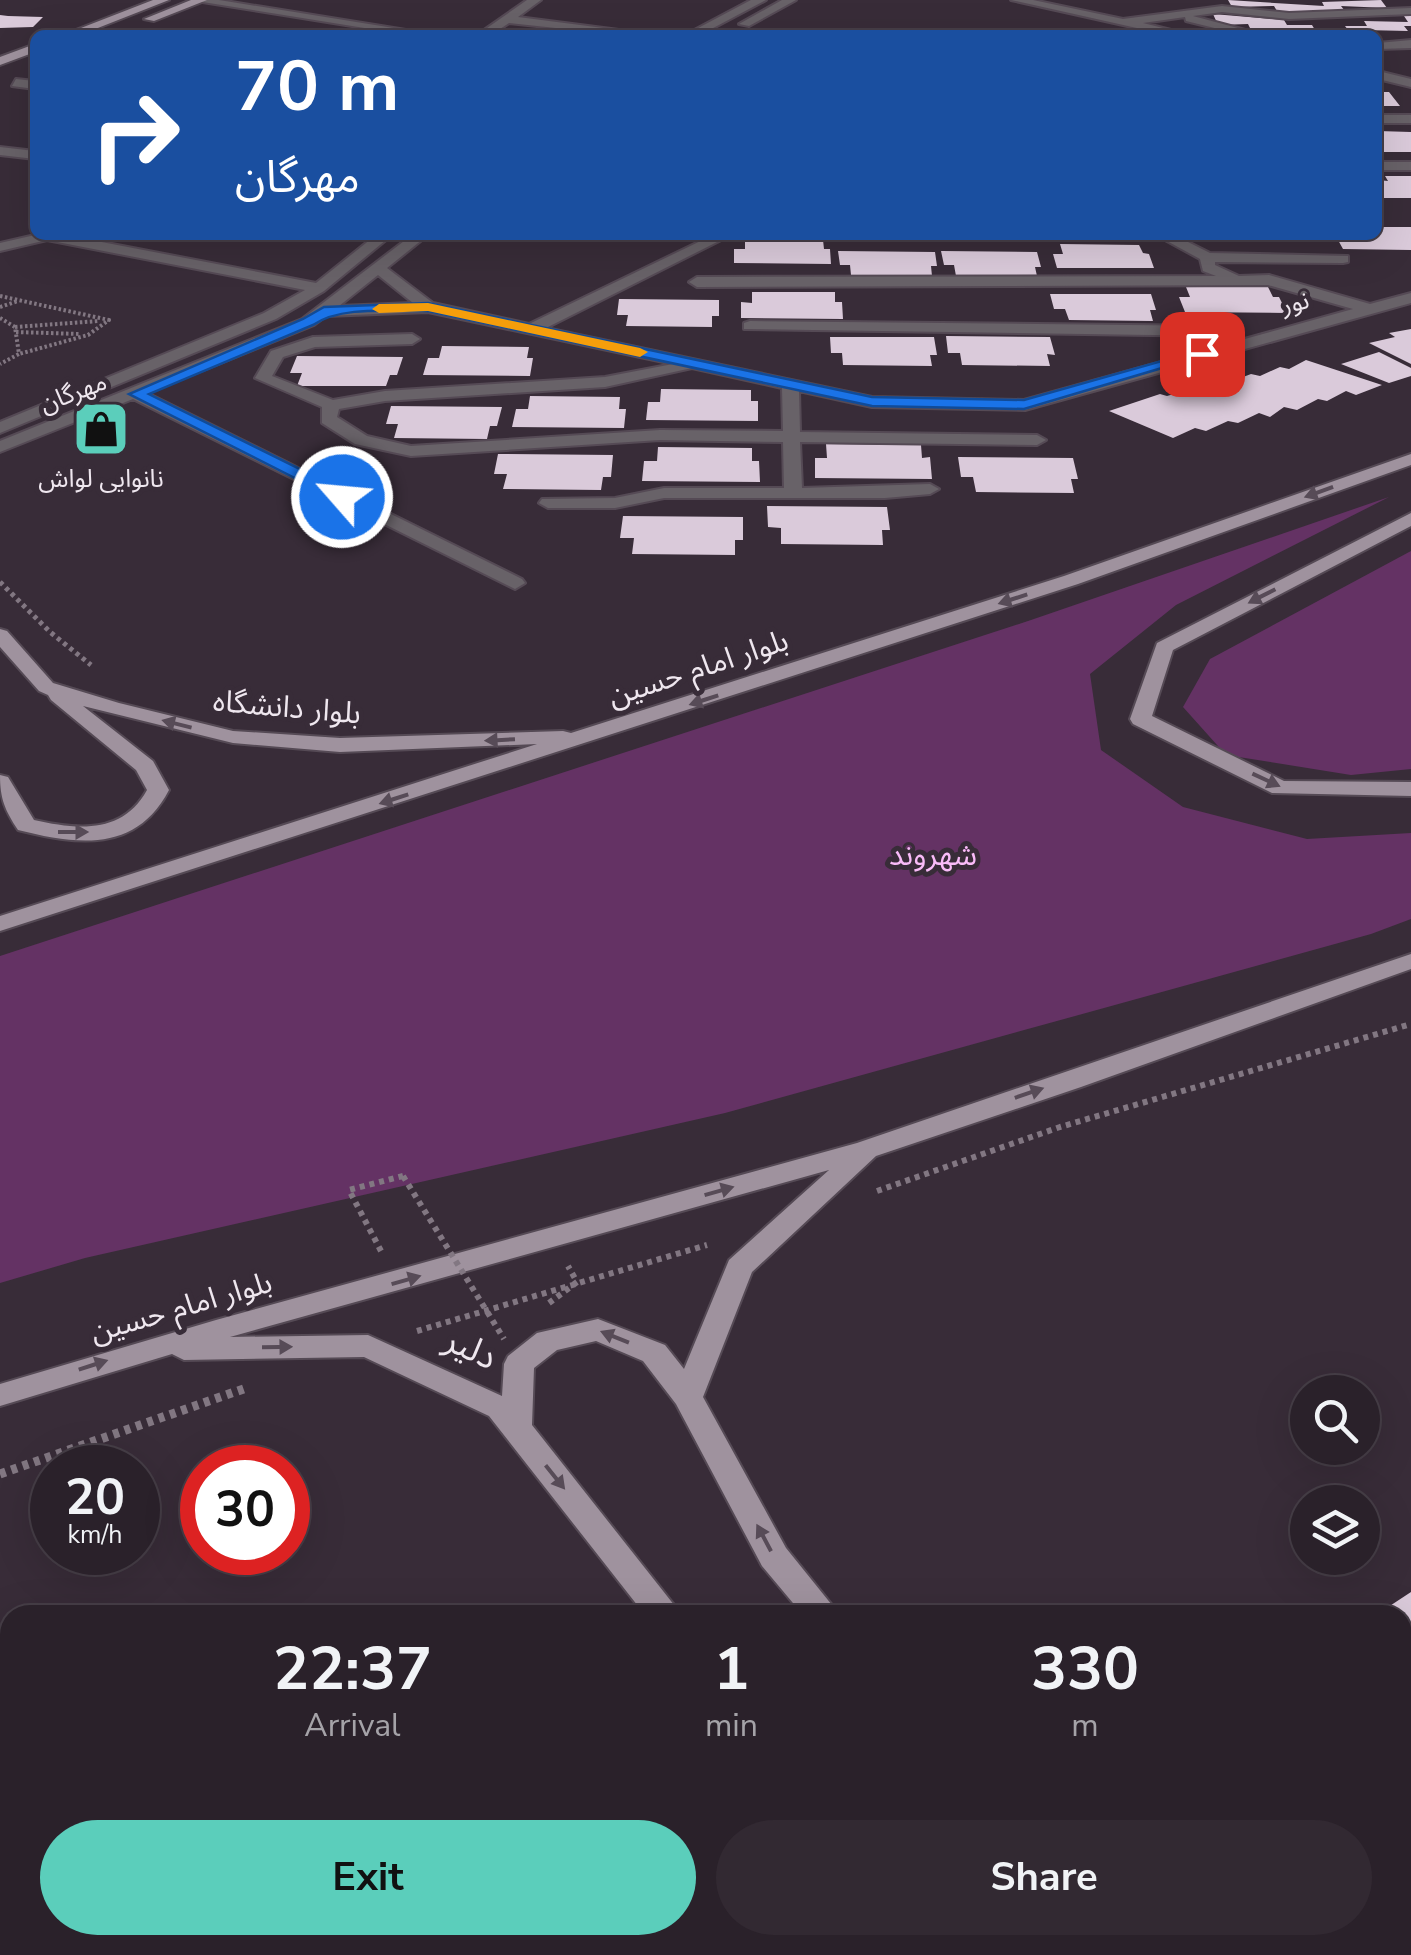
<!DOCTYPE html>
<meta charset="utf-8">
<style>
body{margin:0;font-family:"Nunito Sans","Noto Sans Arabic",sans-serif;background:#322932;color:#f1f3f6;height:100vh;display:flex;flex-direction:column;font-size:38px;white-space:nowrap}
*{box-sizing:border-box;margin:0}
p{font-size:32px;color:#a5a3a8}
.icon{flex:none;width:55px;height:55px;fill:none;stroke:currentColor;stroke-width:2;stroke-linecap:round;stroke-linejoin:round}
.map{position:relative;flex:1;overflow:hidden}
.details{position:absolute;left:0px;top:1605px;width:1412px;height:350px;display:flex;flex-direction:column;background:#2a212a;border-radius:30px 30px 0 0;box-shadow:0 10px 40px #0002,0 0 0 2px #463e47}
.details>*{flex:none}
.hud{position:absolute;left:30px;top:30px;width:1352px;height:210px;border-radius:15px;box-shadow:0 10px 40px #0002,0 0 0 2px #463e47;background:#1a4fa0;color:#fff;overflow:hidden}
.controls{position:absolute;left:1290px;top:1375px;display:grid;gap:20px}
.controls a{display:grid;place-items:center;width:90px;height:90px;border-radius:50%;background:#2a212a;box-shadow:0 10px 40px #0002,0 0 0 2px #463e47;font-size:50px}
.speed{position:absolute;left:30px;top:1445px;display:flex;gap:20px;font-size:50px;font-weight:700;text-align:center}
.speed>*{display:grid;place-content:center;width:130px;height:130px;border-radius:50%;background:#2a212a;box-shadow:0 10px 40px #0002,0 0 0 2px #463e47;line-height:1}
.speed small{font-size:25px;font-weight:400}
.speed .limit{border:15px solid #d22;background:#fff;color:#111}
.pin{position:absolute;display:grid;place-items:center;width:85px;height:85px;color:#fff;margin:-42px;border-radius:20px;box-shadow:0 5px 15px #0006}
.me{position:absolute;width:110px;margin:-55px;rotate:297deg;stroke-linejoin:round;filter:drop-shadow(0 0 8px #0008)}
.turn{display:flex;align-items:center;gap:35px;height:210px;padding:0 40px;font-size:45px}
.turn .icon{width:130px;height:130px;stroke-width:2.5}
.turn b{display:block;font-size:70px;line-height:85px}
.eta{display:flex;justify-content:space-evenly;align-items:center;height:170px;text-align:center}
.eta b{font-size:60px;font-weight:700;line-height:70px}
.button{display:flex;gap:20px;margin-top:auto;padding:20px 40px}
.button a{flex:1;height:115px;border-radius:60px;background:#5bcebb;color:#111;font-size:40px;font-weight:700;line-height:115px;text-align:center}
.button a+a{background:#322932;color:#f1f3f6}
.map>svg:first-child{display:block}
.green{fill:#643264}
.building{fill:#dacada}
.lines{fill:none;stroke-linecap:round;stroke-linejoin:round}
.minor-casing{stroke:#554a55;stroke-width:4}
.major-casing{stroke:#554a55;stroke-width:4}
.path-far3{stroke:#827782;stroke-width:4;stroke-dasharray:2.5 2.5;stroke-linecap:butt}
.path-far2{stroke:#827782;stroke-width:5;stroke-dasharray:4 4;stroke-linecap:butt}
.path-far1{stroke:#827782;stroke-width:6;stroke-dasharray:5 5;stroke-linecap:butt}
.path{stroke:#827782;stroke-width:9;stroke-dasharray:6 6;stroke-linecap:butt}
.minor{fill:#686268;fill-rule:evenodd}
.major{fill:#9f929e;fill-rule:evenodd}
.path-bridge{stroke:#827782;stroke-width:6;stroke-dasharray:5 5;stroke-linecap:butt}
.oneway{fill:#574b57}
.route{fill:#1a73e8;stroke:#114b97;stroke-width:2.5}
.slow{fill:#f59e0b}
.labels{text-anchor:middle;stroke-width:10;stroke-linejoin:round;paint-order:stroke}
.far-street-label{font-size:25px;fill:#efe7ef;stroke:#382c38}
.far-poi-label{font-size:25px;fill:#efe7ef;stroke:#382c38}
.street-label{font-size:30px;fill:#efe7ef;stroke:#382c38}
.park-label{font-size:30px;fill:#f9bbf8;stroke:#382c38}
.near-street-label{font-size:35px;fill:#efe7ef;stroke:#382c38}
</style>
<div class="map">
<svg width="1411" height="1955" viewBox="0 0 1411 1955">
<rect width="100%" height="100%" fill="#382c38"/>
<path class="green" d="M1389 497 1176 605 1090 674 1101 750 1183 807 1307 839 1411 833V919L1371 934 725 1113 85 1258 0 1283V956L1031 620Z
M1411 551V769L1351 775 1226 755 1183 707 1210 659Z"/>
<path class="building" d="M1228 0 1324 6 1322 2 1381 0 1387 8 1341 6 1345 11H1277L1274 6 1232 7Z
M1213 14 1284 20 1287 25H1312L1315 30H1348L1345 26H1367L1364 21 1408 22 1404 16H1411V26H1404L1408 31 1364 30 1368 35H1299L1295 29 1251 30 1248 24 1218 25Z
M0 15 8 16 43 17 33 27 0 28Z
M1378 92H1389L1400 106H1378Z
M1378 131 1411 132V152H1378Z
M1385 176H1411V198H1378V180L1388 181Z
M1378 227H1411V250L1343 249 1338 240 1327 239 1325 235H1378Z
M1214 235H1308L1311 241 1216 240Z
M745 240H823L824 249H830L831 264 734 263V249H745Z
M1060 244 1139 245 1143 253 1149 254 1154 268H1057L1053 254H1063Z
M838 251 935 252 937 266H931L932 276 851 275 850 265H840Z
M941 251 1037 252 1041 267H1035L1037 276H956L954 265H944Z
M1186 287H1268L1273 297H1279L1287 313 1185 312 1179 297H1190Z
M752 292H835V302H842L843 319 741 318V302L752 303Z
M1050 294H1151L1156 310H1150L1153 321 1069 320 1065 309H1054Z
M619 299 719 300V316H712V327L626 326 628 315H617Z
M1411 329V364L1369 343 1395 337 1389 333Z
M946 336 1050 337 1055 355 1047 354 1050 366 962 365 960 353H948Z
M830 337H934L937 355H930L932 366 843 365 842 353H831Z
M442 346 529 347 527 358H533L530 376 423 375 428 358H439Z
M1379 352 1411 368V376L1389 383 1341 364Z
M297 356 403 357 397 375H390L386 386H297L302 373H290Z
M1306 360 1382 385 1356 395 1346 391 1327 401 1318 399 1297 410 1284 407 1270 417 1259 413 1238 423 1228 421 1206 431 1195 428 1173 438 1109 411 1160 394 1167 396 1221 380 1230 382 1251 374 1260 376 1280 367 1289 369Z
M661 389 751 390V401H758V421L646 420 648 402H660Z
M530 396 620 397 619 409H626L624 428 512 427 516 409H528Z
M391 406 502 407 497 426H490L487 439 394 438 398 424H386Z
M826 444 921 445 922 458 930 457 932 479 815 478V458H827Z
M658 447 752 448V461H759L760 482 642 481 644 461H657Z
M498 454 613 455 611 477H603L601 490 503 489 507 474H494Z
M958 457 1073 458 1078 479H1071L1074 493 976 492 973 477H961Z
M767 506 887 507 890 530H882L883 545 781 544V528L768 527Z
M623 516 743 517V540H735V555L632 554 634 538H620Z
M1411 1592V1955H1243L1233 1945H1402V1615H1376Z"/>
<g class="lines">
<g class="minor-casing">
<path id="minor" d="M190 0H219L437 35H408Z
M527 0H541L518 17 650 34 621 35 509 23 491 35H477Z
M751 0H766L700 35H685Z
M782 0H796L749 26 739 24Z
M1011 0H1033L1123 19 1222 6 1289 13 1411 8V14L1289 19 1222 12 1193 16 1264 35H1243L1186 21 1185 17 1143 23 1191 35H1168Z
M1411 40V48L1378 49V43Z
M1378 71 1411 79V87L1378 79Z
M16 79 35 81V89L12 86Z
M1378 115H1411V123H1378Z
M0 147 35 151V159L0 155Z
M1378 162H1411V170H1378Z
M35 235H65L316 283 376 235H392L324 291 276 319 0 433V422L264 313 305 290 47 240 0 251V243Z
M412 235H428L387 268 433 303 529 324 713 235H731L546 328 872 397 1024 400 1353 309 1268 285 697 287 689 282 697 277 1216 276 1203 271 1200 259 1156 235H1174L1210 253 1348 256V262L1343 263 1215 262V265L1239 276 1269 275 1370 304 1411 293V303L1025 410 872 407 799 391 800 432 1037 435 1046 440 1037 445 800 442 802 488 930 484 939 489 930 494 885 498H664L615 508H548L539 503 542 499 615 498 664 488H784L783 442 660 440 411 456 355 444 322 423V407L255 378 271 351 313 337 412 334 420 339 412 344 315 347 283 357 272 376 333 400 385 391 605 377 673 364 428 312 326 316 314 325 147 393 522 579 525 583 515 589 133 399 0 452V441L302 319ZM378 275 413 303 339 306ZM692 368 782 388 783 431 660 430 411 446 367 436 337 417 339 409 385 401 605 387Z
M750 321 1220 326 1228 331 1220 336 744 329V323Z
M821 1945H863L867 1955H825Z"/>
</g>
<g class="major-casing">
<path id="major" d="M153 0H169L80 35H63Z
M191 0H207L154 21 144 19Z
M35 44V52L0 65V57Z
M1411 454V465L1078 584 0 931V916L537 744 340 752 233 743 83 706 153 761 169 790C136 853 78 845 18 830 5 810 0 799 0 775L8 777 34 820C78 830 123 834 147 790L136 770 51 700 48 695 39 691 0 647V629L7 631 53 683 119 703 233 731 340 738 563 731 571 733 1064 576Z
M1411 513V526L1173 650 1152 716 1284 781 1411 782V796L1272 793 1133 724 1130 719 1157 643Z
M1411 954V969L1081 1087 876 1156 752 1272 703 1397 786 1548 840 1615H803L762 1566 676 1404 643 1361 596 1341 557 1350 534 1368 532 1425 682 1615H645L489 1416 364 1357 184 1360 172 1354 0 1406V1384L216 1320 857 1143ZM829 1170 729 1260 684 1369 665 1345 598 1319 537 1333 508 1356 504 1364 502 1396 368 1335 230 1337Z
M910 1945H952L956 1955H914Z
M1086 1945H1128L1132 1955H1090Z"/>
</g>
<path class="path-far3" d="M0 296 109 320 88 335 19 354
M0 307 18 301
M0 318 15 327 19 354 0 364
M15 327 99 321
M16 332 80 334"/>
<path class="path-far2" d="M0 582 50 632 91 665"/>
<path class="path-far1" d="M877 1191 1060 1127 1411 1024
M381 1251 349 1190 403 1176
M549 1303 577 1282 568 1266
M417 1331 707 1245"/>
<path class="path" d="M0 1474 249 1387"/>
<use href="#minor" class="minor"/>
<use href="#major" class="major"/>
<path class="path-bridge" d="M403 1176 504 1339"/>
</g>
<defs><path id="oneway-solid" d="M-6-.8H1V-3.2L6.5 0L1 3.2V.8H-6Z" transform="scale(2.5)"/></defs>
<g class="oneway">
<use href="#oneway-solid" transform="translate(1319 492) rotate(160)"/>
<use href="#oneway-solid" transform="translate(1262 596) rotate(153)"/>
<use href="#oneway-solid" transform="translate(1013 599) rotate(162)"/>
<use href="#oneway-solid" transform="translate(704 700) rotate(162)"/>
<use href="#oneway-solid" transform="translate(177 724) rotate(-166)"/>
<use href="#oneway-solid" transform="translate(500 740) rotate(177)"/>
<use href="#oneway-solid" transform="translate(1266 780) rotate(25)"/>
<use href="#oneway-solid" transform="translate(394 799) rotate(162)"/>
<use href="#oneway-solid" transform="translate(73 832)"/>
<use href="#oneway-solid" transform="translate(1029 1093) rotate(-19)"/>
<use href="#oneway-solid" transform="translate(719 1191) rotate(-16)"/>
<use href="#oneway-solid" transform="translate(406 1280) rotate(-16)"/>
<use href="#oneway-solid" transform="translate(615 1337) rotate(-158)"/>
<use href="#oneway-solid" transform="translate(277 1347) rotate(-1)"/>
<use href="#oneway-solid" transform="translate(93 1365) rotate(-18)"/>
<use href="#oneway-solid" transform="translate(555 1477) rotate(51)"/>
<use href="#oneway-solid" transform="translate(764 1538) rotate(-118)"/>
</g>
<path class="route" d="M428 303 872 397 1024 400 1197 351 1209 354 1024 409 872 406 428 311C392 312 342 305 313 325L149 394 348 493V501L342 502 129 394 303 319 324 307Z"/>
<path class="slow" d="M428 303 640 348 648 352 640 357 428 311 379 313 372 309 379 304Z"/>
<defs>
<g id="shop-square" transform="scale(2.875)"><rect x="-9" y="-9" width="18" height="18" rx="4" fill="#5bcebb" stroke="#382c38"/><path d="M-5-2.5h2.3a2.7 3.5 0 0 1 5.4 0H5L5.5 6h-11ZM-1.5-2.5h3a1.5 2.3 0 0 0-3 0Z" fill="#111"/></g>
</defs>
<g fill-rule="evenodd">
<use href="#shop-square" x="101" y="429"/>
</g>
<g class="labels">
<g class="far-street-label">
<text transform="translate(1295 302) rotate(-14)" y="9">نور</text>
<text transform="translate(73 392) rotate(-21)" y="9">مهرگان</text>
</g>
<g class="far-poi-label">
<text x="101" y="487">نانوایی لواش</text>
</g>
<g class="street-label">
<text transform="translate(698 668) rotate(-18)" y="10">بلوار امام حسین</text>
<text transform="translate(287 707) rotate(5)" y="10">بلوار دانشگاه</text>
<text transform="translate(181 1307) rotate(-16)" y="10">بلوار امام حسین</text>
</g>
<g class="park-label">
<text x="933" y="865">شهروند</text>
</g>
<g class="near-street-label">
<text transform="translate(471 1348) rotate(25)" y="12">دلیر</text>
</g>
</g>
</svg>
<div class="controls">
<a><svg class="icon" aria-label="search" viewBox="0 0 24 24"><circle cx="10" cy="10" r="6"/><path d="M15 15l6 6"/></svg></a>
<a><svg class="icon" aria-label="layers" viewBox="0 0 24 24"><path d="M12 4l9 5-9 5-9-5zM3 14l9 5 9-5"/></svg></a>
</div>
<div class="speed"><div>20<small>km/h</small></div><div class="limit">30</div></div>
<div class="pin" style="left:1202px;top:354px;background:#d93025"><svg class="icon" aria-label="arrive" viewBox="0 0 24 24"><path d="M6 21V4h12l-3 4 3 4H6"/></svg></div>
<svg class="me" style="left:342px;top:497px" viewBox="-20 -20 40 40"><circle r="17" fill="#1a73e8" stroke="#fff" stroke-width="3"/><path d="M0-11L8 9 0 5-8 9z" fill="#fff"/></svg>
<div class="hud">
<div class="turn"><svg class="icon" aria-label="right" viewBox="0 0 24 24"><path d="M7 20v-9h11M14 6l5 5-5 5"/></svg><div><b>70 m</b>مهرگان</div></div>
</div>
<section class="details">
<div class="eta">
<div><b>22:37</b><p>Arrival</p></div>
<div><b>1</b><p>min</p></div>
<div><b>330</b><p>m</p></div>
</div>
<div class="button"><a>Exit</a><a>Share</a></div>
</section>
</div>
